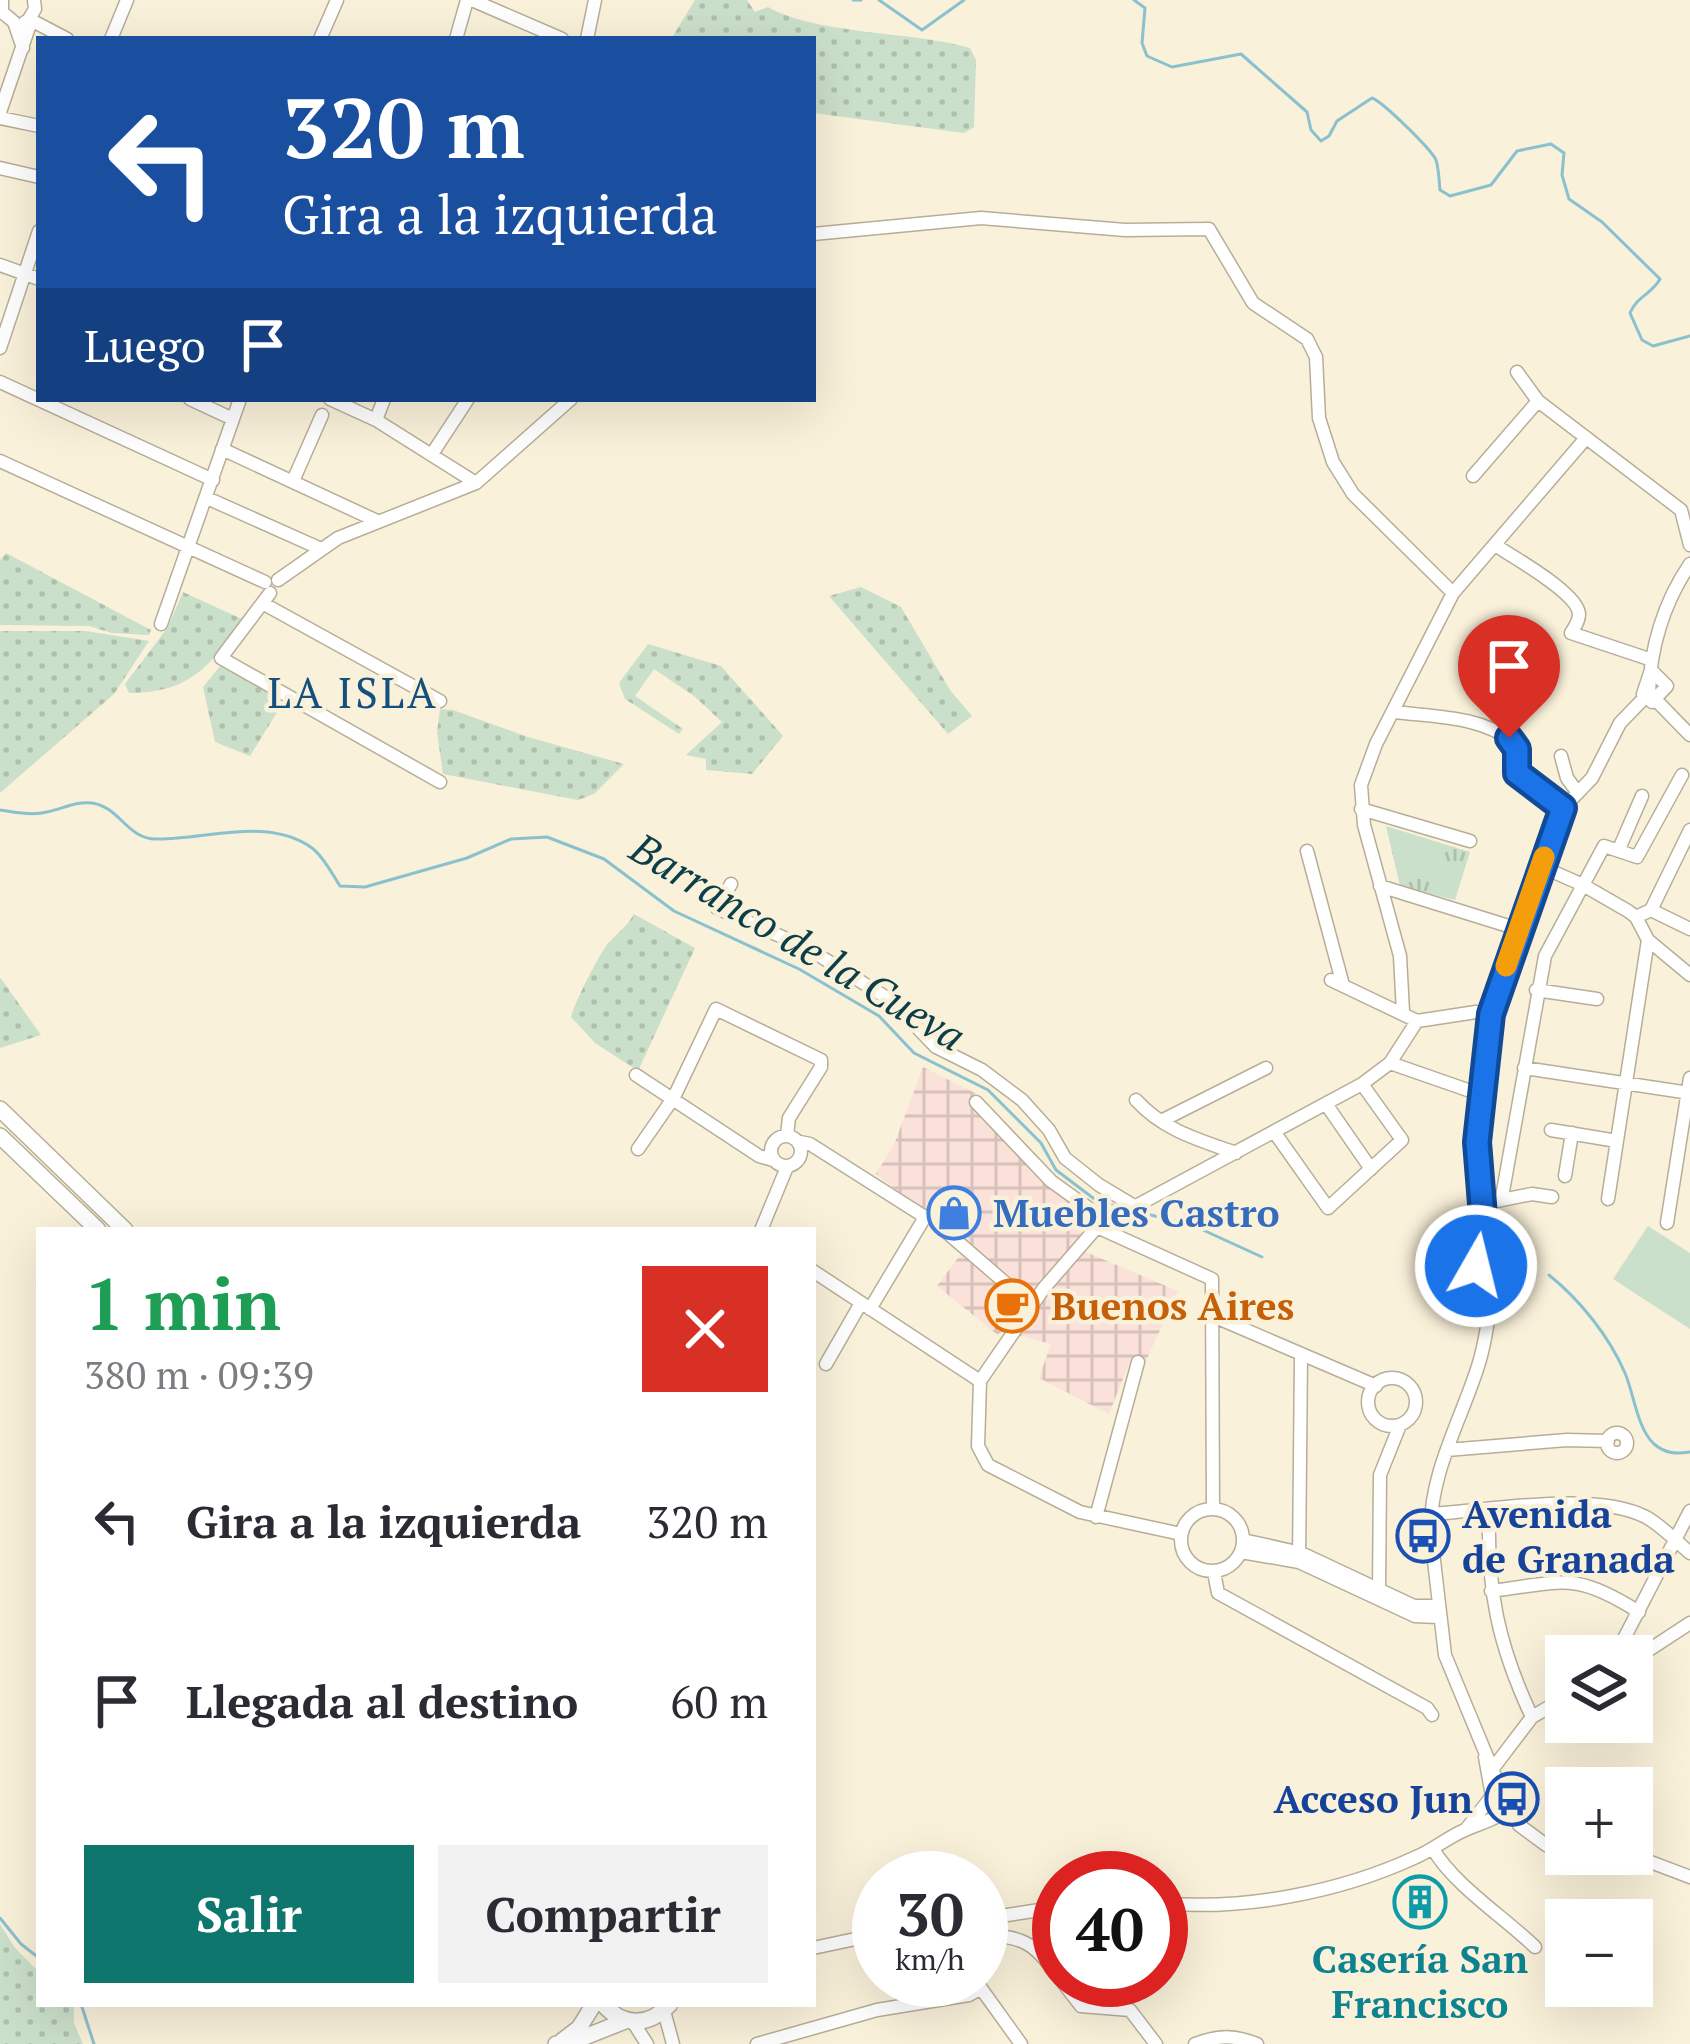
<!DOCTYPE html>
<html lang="es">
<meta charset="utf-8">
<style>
body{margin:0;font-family:"PT Serif",serif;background:#f2f2f3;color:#2b2b33;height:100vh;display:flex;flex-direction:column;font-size:45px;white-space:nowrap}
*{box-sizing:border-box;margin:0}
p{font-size:39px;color:#7c7c81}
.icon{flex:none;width:66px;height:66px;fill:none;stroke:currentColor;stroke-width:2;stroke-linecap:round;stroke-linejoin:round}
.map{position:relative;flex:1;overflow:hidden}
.details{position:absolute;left:36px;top:1227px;width:780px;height:780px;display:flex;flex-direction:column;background:#fff;border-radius:0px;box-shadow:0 12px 48px #0002}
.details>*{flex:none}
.guide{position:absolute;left:36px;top:36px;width:780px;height:366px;border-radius:0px;box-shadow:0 12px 48px #0002;background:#1a4fa0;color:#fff;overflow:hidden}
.controls{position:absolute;left:1545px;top:1635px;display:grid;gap:24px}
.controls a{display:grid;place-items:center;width:108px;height:108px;border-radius:0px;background:#fff;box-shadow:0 12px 48px #0002;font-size:60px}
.speed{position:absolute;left:852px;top:1851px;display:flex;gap:24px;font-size:60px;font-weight:700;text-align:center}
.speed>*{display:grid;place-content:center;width:156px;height:156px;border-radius:50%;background:#fff;box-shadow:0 12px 48px #0002;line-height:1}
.speed small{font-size:30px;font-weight:400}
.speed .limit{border:18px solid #d22;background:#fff;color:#111}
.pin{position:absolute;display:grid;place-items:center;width:102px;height:102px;color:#fff;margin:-123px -51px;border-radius:50% 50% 50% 0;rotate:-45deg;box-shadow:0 0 12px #0007}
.pin .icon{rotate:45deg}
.me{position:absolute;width:132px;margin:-66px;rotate:8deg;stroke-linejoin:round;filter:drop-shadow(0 0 9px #0008)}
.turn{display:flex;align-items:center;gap:42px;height:252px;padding:0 48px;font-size:54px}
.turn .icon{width:156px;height:156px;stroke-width:2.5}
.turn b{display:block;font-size:84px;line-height:102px}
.then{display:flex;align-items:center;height:114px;padding:0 48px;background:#0003;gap:24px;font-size:45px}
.round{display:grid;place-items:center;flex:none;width:126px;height:126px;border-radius:0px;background:#f2f2f3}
.overview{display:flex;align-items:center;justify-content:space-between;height:204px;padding:0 48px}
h1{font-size:72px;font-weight:700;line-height:90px;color:#1e9e55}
.action{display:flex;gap:24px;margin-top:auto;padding:24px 48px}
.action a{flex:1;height:138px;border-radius:0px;background:#0f766e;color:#fff;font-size:48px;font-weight:700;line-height:138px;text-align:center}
.action a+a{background:#f2f2f3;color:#2b2b33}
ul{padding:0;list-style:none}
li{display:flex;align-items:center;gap:36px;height:180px;padding:0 48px}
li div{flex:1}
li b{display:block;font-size:45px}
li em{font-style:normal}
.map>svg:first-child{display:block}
.industrial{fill:url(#industrial-grid)}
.grass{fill:url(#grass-dots)}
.park{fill:url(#park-tufts)}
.pitch{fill:#cbe0ca}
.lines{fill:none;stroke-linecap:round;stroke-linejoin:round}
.stream{stroke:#8ac1cf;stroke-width:3}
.minor-casing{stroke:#b7ae98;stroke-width:15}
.major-casing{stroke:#b7ae98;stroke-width:18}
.minor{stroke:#fff;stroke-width:12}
.major{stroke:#fff;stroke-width:15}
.route-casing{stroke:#114b97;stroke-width:30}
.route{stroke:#1a73e8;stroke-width:21}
.slow{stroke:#f59e0b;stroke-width:21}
.labels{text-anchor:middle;stroke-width:9;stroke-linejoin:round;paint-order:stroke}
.shop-label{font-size:39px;font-weight:bold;fill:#366cbe;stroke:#faf1da;text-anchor:start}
.food-label{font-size:39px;font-weight:bold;fill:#c56008;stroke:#faf1da;text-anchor:start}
.transit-label{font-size:39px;font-weight:bold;fill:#164399;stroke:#faf1da;text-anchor:start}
.culture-label{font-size:39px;font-weight:bold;fill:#0d838f;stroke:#faf1da}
.neighbourhood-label{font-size:42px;letter-spacing:3px;fill:#134f7f;stroke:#faf1da}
.water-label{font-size:42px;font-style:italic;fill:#0c3e49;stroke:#faf1da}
</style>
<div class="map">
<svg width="1690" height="2044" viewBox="0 0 1690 2044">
<defs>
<pattern id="industrial-grid" width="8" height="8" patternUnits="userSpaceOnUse" patternTransform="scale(3)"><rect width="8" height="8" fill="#fae1d9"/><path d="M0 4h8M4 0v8" fill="none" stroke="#d7c1ba"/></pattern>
<pattern id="grass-dots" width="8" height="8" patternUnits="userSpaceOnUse" patternTransform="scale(3)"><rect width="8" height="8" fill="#cbe0ca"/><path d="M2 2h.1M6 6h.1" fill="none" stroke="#afc0ad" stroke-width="1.8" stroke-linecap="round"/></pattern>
<pattern id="park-tufts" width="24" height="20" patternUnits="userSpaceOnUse" patternTransform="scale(3)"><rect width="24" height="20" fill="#cbe0ca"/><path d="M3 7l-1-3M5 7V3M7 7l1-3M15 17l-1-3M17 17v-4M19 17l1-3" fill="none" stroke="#afc0ad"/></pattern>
</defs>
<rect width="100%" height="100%" fill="#faf1da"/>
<path class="industrial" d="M923 1067 975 1093 1058 1186 1102 1220 1074 1247 1178 1291 1144 1365 1130 1361 1109 1414 1039 1378 1051 1344 1002 1331 998 1335 937 1286 967 1246 876 1174 894 1145Z"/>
<path class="grass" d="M695 0H747L755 12 768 7C817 35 912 31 970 48L976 60 974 127 964 133 813 113V39H671Z
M6 553 151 630 149 635 112 633 89 626 0 625V560Z
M861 587 901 607 950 690 972 716 948 734 829 596Z
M183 592 244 620C210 665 191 693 129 693L125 684 168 627Z
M0 631H86L149 641 114 694 0 793Z
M648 644 721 666 783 736 752 774 706 770V759L686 755 722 722 694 696 654 669 635 696 683 729 679 734 625 699 619 683Z
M221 665 284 701 250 756 215 742 203 687Z
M440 709 453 710 528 737 624 764 594 794 578 800 443 774 437 732Z
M634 914 695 948 638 1071 595 1043 571 1017C574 1004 598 956 607 945 616 934 627 927 634 914Z
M0 978 2 980 41 1035 0 1048Z
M0 1924 15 1948 39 1972V2004H74V2023L83 2044H0Z"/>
<path class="park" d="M1386 826 1470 852 1455 900 1400 886Z"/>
<path class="pitch" d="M1648 1226 1690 1253V1329L1613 1279Z"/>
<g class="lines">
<path class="stream" d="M853 0H861
M879 0 922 30 964 0
M1134 0 1145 8 1142 43 1147 56 1172 67 1241 54 1307 112 1311 130 1321 141 1329 136 1337 121 1372 98C1383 102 1431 149 1436 160 1439 170 1439 181 1440 190L1450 196 1491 185 1517 151 1551 144 1564 153 1562 175 1569 199 1602 222 1660 279C1652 294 1637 296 1630 313L1642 340 1653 346 1690 336
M0 810C15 812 32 816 47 812 62 809 76 801 92 803 120 807 127 839 156 839 205 840 268 816 312 848 324 857 332 874 340 886L365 887 467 858 511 839 547 837 604 859 674 911 799 969 879 1016 914 1053 988 1090 1041 1143 1056 1170 1097 1201 1119 1207
M1134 1211 1192 1225 1262 1257
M1549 1275C1580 1300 1609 1336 1625 1373 1634 1394 1637 1428 1654 1444 1666 1454 1676 1454 1690 1452
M0 1918 21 1944 39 1958
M81 2004 94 2044"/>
<g class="minor-casing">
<path id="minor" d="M2 0V12L14 22 23 48
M472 0 562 39
M29 19 67 39
M29 19 35 9 34 0
M111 39 127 0
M320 39 337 0
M456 39 467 0
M587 39 595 0
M0 112 29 27 25 22
M0 118 39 126
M0 168 39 177
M813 234 981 218 1125 230 1209 229 1253 303 1307 339 1316 357 1319 418 1333 462 1353 494 1453 593
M0 265 39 279
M0 348 39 231
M1517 372 1538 401 1681 510 1690 545
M0 382 213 480
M190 399 233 419
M330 399 376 420 476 483
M376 420 384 399
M222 449 377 521
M432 454 468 399
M0 461 265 582
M1473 476 1538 401
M293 481 322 415
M207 498 319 548
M1495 545C1513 557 1578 593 1579 614 1579 622 1575 626 1571 633L1649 659
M1690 564C1664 602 1650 648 1649 693L1690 735
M278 580 338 538 476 483 571 399
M270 593 221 658 440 782
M264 604 440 701
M161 624 240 399
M1651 670 1667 686 1652 702 1643 694Z
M1395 712C1436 717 1480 716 1514 742L1517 773 1563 808
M1561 756 1567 778 1578 793
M1361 809 1470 841
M1619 849 1642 796
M1307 851 1343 985
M1540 866 1583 885 1628 911 1636 917 1648 940 1690 975
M731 884 717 908 807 948 892 1001 936 1047 982 1070 1022 1100 1049 1130 1065 1158 1099 1185 1134 1206
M1380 886 1518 929
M1651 910 1690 929
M1636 917 1651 910 1690 830
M1331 980 1417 1021 1476 1012 1491 1014
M1536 990 1597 999
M1403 1012 1400 956 1364 825 1361 785 1376 744 1453 593 1586 438
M1390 1063 1482 1095
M1524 1068 1690 1093
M636 1075 759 1156 773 1160
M1136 1100C1163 1130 1199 1140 1236 1153
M976 1102 1051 1181 1108 1222
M1326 1104 1371 1169
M1161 1121 1266 1068
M1551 1130 1617 1141
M1275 1133 1328 1208 1402 1140 1362 1084
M771 1151a15 15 0 1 1 30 0a15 15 0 1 1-30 0Z
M800 1142 810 1144 925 1217 870 1309
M638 1149 674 1097 716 1009 821 1060V1067L789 1118 787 1135
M1565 1176 1572 1133
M1502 1197 1545 956 1604 846 1637 857 1682 775
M1608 1199 1648 940
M1482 1204 1532 1194 1552 1197
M936 1223 1032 1306
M1667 1223 1690 1078
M1097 1227 1212 1279 1213 1509
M761 1230 787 1167
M1485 1241 1493 1243 1498 1253C1491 1289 1490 1327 1479 1363 1462 1419 1428 1475 1431 1535L1445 1655 1502 1793 1510 1800 1522 1827
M1485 1241 1477 1143 1491 1014 1563 808 1592 778 1620 723 1649 693
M813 1271 980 1381
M1213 1316 1376 1386
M1485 1320 1470 1257 1473 1247 1485 1241
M826 1364 861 1303
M1368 1402a24 24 0 1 1 48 0a24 24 0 1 1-48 0Z
M1607 1443a10 10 0 1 1 20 0a10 10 0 1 1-20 0Z
M1447 1450 1567 1440 1608 1441
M1181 1540a31 31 0 1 1 62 0a31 31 0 1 1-62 0Z
M1489 1511C1487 1590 1498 1645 1532 1717
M1430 1514C1489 1511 1594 1490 1646 1517 1662 1526 1676 1541 1690 1553
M1096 1517 1138 1362
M1181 1534 1080 1512 988 1465 978 1446 980 1381 1044 1288 1097 1227 1362 1084 1390 1063 1417 1021
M1243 1540 1301 1553 1414 1606H1436
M1241 1552 1299 1562 1415 1616 1438 1617
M1299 1562 1301 1355
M1214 1572 1218 1593 1427 1708 1432 1715
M1379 1591 1380 1475 1400 1425
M1491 1591C1563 1582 1575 1571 1639 1612
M1615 1656 1690 1511
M1632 1661 1690 1623
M1485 1757 1492 1796
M1494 1767 1532 1717 1566 1697
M1519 1825 1546 1845 1566 1852
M1467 1828 1492 1796 1502 1793
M1433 1849C1454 1885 1504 1917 1535 1947
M1571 1854 1632 1855 1690 1877
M1161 1903C1243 1911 1341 1892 1416 1857 1433 1850 1448 1837 1465 1830 1480 1823 1504 1818 1511 1803
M981 1919 1059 1907
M981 1935C1026 1937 1032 1942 1059 1977
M813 1948 879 1934
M975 1980 1021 2044
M1061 1980 1081 2006 1130 2010 1156 2044
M664 2011 673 2044
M633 2022 647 2044
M757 2044 877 2010 969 1995 981 1988
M1195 2044C1219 2035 1234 2035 1257 2044"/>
</g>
<g class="major-casing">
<path id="major" d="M0 1109 125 1230
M0 1136 98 1230
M603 2004C623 2027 649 2027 670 2004
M562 2041 579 2028 594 2004
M556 2044H567L625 2021"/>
</g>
<use href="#minor" class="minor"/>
<use href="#major" class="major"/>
</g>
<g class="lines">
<g class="route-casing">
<path id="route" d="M1476 1266 1470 1252 1478 1242 1485 1241 1477 1142 1491 1014 1563 808 1517 773V749L1509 738"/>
</g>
<use href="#route" class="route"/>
<path class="slow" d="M1506 966 1544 857"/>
</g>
<defs>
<g id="shop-ring" transform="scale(2.7)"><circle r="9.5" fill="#faf1da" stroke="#3f7fe0" stroke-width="1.5"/><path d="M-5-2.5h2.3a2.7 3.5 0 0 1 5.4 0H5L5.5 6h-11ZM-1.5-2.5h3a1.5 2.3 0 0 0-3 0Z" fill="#3f7fe0"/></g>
<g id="cafe-ring" transform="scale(2.7)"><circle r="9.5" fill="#faf1da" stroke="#e8710a" stroke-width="1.5"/><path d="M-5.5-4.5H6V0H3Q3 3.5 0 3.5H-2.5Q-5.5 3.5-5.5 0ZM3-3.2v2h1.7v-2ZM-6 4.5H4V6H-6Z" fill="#e8710a"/></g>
<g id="bus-ring" transform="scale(2.7)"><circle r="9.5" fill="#faf1da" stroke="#1a4fb4" stroke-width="1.5"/><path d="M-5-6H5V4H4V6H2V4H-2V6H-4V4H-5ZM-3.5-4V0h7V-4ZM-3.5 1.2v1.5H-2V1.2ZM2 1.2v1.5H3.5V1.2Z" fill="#1a4fb4"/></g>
<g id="building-ring" transform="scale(2.7)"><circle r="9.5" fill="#faf1da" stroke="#0f9aa8" stroke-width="1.5"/><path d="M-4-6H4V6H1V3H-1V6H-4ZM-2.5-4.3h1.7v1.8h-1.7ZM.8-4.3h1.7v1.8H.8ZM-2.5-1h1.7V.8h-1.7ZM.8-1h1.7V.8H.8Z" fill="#0f9aa8"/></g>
</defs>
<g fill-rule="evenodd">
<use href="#shop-ring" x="954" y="1213"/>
<use href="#cafe-ring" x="1012" y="1306"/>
<use href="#bus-ring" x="1423" y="1536"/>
<use href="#bus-ring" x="1512" y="1799"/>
<use href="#building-ring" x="1420" y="1902"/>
</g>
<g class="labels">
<g class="shop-label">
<text x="993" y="1227">Muebles Castro</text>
</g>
<g class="food-label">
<text x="1051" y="1320">Buenos Aires</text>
</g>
<g class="transit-label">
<text x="1462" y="1528">Avenida<tspan x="1462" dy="45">de Granada</tspan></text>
<text x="1473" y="1813" text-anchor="end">Acceso Jun</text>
</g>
<g class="culture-label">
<text x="1420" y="1973">Casería San<tspan x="1420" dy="45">Francisco</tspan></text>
</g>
<g class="neighbourhood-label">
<text x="353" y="708">LA ISLA</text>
</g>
<g class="water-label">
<text transform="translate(798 942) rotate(31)" y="15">Barranco de la Cueva</text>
</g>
</g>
</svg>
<div class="controls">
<a><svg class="icon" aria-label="layers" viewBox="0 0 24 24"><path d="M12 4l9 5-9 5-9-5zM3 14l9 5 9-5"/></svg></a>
<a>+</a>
<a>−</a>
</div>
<div class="speed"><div>30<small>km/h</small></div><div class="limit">40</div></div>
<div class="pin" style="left:1509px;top:738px;background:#d93025"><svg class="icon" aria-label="arrive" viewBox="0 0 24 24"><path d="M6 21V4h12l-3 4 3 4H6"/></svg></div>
<svg class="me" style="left:1476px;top:1266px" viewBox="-20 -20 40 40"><circle r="17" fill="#1a73e8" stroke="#fff" stroke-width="3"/><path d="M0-11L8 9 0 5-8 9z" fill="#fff"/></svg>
<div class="guide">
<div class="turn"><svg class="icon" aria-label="left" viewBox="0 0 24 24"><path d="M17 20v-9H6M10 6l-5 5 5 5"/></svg><div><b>320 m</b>Gira a la izquierda</div></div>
<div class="then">Luego<svg class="icon" aria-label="arrive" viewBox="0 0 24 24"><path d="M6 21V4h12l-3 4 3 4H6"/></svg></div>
</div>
<section class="details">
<div class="overview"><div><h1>1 min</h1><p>380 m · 09:39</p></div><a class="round" style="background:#d93025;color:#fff"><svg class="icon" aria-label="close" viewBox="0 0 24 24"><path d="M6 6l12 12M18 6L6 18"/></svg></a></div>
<ul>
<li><svg class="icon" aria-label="left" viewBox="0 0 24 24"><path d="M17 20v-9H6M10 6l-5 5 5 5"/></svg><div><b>Gira a la izquierda</b></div><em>320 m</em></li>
<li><svg class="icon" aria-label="arrive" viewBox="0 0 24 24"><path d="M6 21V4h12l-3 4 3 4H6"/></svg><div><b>Llegada al destino</b></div><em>60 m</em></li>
</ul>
<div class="action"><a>Salir</a><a>Compartir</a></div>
</section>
</div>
